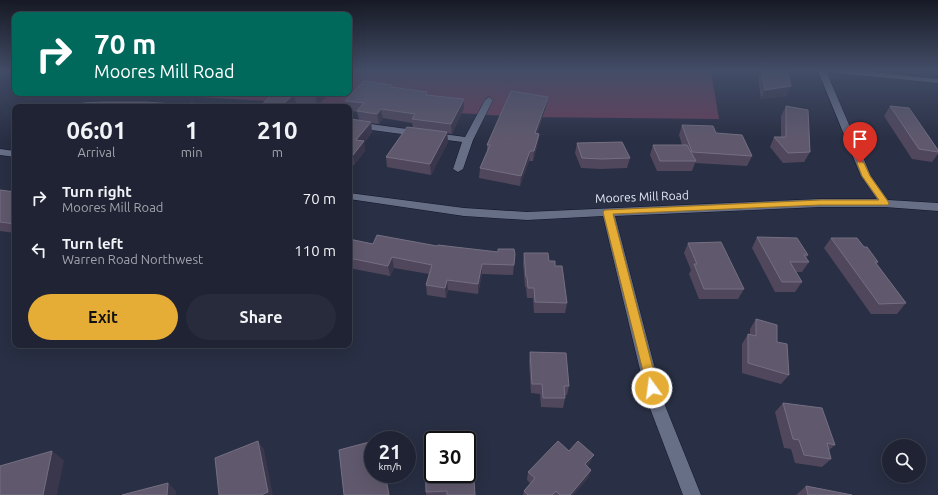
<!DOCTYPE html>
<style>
body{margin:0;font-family:Ubuntu,sans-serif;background:#272b3b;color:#f1f3f6;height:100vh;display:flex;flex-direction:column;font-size:15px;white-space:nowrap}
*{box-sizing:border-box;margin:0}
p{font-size:13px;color:#a1a4ac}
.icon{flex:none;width:22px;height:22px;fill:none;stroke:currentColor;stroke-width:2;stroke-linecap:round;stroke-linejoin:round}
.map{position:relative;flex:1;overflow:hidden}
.drawer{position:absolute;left:12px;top:104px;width:340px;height:244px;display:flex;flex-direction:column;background:#1f2333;border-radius:8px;box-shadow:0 4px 16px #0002,0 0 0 1px #3c404e}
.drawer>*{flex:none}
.hud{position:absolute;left:12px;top:12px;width:340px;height:84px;border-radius:8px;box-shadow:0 4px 16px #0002,0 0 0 1px #3c404e;background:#00695c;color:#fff;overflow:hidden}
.buttons{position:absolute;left:882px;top:439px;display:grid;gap:8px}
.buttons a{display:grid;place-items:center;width:44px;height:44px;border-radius:50%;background:#1f2333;box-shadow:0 4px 16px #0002,0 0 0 1px #3c404e;font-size:20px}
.speed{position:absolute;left:364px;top:431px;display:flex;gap:8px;font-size:20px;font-weight:700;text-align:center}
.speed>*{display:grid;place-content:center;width:52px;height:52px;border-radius:50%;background:#1f2333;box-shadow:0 4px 16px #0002,0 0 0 1px #3c404e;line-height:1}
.speed small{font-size:10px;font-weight:400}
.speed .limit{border:2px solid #111;border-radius:6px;background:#fff;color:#111}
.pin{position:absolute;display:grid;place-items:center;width:34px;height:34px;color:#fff;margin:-41px -17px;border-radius:50% 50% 50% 0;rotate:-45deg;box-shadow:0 0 4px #0007}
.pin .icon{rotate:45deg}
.me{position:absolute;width:44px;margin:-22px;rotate:346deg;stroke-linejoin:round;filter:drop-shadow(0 0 3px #0008)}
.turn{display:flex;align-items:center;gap:14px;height:84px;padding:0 16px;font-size:18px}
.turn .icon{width:52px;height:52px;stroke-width:2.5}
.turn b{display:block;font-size:28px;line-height:34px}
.eta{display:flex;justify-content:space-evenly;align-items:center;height:68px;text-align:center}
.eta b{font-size:24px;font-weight:700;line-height:28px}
.cta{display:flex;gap:8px;margin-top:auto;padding:8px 16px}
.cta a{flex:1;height:46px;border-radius:24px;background:#e5ad35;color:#111;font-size:16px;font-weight:700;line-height:46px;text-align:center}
.cta a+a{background:#272b3b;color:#f1f3f6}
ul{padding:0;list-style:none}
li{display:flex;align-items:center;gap:12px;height:52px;padding:0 16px}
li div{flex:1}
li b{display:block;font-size:15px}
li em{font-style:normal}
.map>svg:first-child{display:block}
.green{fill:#673f5a}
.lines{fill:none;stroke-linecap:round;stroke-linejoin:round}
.minor-casing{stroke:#11162a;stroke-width:1}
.minor{fill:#676f87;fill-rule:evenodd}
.wall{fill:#50475d}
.shaded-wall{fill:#3a364c}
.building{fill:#60596d;stroke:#756f83}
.route{fill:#e5ad35;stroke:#957022}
.labels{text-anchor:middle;stroke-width:3.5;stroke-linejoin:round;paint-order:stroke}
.street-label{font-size:12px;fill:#e4e9f7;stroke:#292f44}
</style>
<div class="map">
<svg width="938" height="495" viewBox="0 0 938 495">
<rect width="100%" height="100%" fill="#292f44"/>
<path class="green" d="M349 71H711L719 119 524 117 135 93H349Z"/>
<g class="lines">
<g class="minor-casing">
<path id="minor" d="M818 71H826L871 176 888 200 938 203V211L885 207H820L615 216 664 403 701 495H683L648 403 603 216 527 220 464 216 349 199V193L464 208 527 212 820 199H877L861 176Z
M832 71H863L938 79V83L836 73Z
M489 97 493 100 473 140 463 169 458 172 453 169 462 142 349 127V121L465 137 485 100Z
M0 149 15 151V157L0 155Z"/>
</g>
<use href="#minor" class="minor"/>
</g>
<path class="wall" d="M761 71H787V96L761 99 758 78Z
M392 88 427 95 464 108 452 134 447 133 448 142 431 175 387 167 386 157 413 127 412 123 383 118 379 124 371 123 372 132 364 143 365 151 354 165 349 164V121L359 120 357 112 349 110V107H347L345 101Z
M274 93H330L317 106 296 104Z
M548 97 546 107 537 133 539 134 538 143 533 161H529L520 186 479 178 480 168 487 153V145Z
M786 106 810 152 804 162 783 163 770 147 774 137H781V116Z
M890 106 938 150V154L932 162 912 159 884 116Z
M682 125 716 133 752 156 747 166 695 163 692 171H657L650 155 653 145H682L679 135Z
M577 143 630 158 627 168 600 169 581 168 575 153Z
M0 190 15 192V233L0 231Z
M757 237 808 255 806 258 809 262 802 272H796L802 282 795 292H775L752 248Z
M831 238 864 247 878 262 877 264 906 303 897 314H871L824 248Z
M349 239 373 244 437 246 515 254 513 275 482 274 478 294 448 290 446 298 427 295 426 285 429 274 394 268 390 276 349 268Z
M688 243 744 289 738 299H699L689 274 691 270 684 253Z
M524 253 549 261 555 266 567 303 565 313H534L533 298H527L526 287H525L523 263Z
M756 319 777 342 789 375 781 384 742 373V344L748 334H750V329Z
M530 352 569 386 567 395H565V398L563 408 541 407 540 394 531 393 529 362Z
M783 403 835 445 829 450 831 459 822 467 795 463 791 449 784 448 775 412Z
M425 450 475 495H426Z
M569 451 590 463 587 467 591 470 588 478 573 495H523L524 491 530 483 527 480 528 472Z
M806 486 852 495H796Z"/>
<path class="shaded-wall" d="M791 86 787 96 761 99 765 90Z
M318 93H330L317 106 315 96Z
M294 94 296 104 293 107H280Z
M548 97 546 107 534 143 535 133Z
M464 99V108L452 134 451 124Z
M381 109 383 118 379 124 377 114Z
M371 122 372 132 364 143 365 151 354 165 353 155 356 140Z
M447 132 448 142 431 175 430 164Z
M539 134 538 143 533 161 534 151Z
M530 151 529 161 520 186 521 176Z
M392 257 394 268 390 276 388 266Z
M482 264V274L478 294V284Z
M447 280 448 290 446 298 445 288Z
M258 441 264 449 273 495H261Z
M52 451 64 460 57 495H43Z
M594 455 590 463 582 473 585 464Z
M591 470 588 478 573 495H570Z
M385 474H386L390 495H389Z
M168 483 176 491V495H167Z"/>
<path class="building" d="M762 71H787L791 86 765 90Z
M364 81 392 85 391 87 427 92 426 95 464 99 451 124 412 119 415 114 381 109 377 114 357 111 364 103 345 101Z
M511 91 548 97 535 133 539 134 534 151H530L521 176 480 168 490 145H487Z
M274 93H318L315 96 294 94 280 107H259Z
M105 102H145L188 105 191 103 232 107H80L83 103Z
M786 106 808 110 810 152 788 153 774 137H786Z
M890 106 909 108 938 150V152L919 149Z
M351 119 371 122 356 140 364 141 353 155H349V121Z
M682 125 713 126 716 133 742 135 752 156 692 152Z
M407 127 447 132 430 164 386 157Z
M622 142 630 158 602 159 582 158 577 143Z
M653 145H687L696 161H660Z
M0 190 15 192V224L0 222Z
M377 235 437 246 438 245 498 252V249H514L515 254 514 265 482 264 478 284 447 280 445 288 426 285 432 265 392 257 388 266 349 258V239L373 244Z
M757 237 797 238 808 255H804L809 262H790L802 282H782Z
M831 238H857L864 247H867L878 262H875L906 303 879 304Z
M721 242 744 289H704L694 264H697L688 243Z
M524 253H548L549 261H555V266H562L567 303 535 302 534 288H528L527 277H526Z
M756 319 777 325V342L787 344 789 375 748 363V334L756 336Z
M530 352 566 353 569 386H564L565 398H543L542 384H532Z
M783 403 822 408 835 445 827 443 831 459 804 455 799 440 793 439Z
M258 441 268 492 261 495H219L215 458Z
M373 441V474H385L389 495H344L339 450Z
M558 441 569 451 578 441 594 455 585 464 591 470 570 495H560L556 491 552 495H528L524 491 535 478 528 472Z
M467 448H472L475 495H447V491L426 492 425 450H433V474H467Z
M52 451 43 495H0V466Z
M168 483 167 495H122Z
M806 486 852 495H808Z"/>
<linearGradient id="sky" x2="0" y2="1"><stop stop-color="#171a25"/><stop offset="0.5" stop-color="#434d67"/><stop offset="1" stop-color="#434d67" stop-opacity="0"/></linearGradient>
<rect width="938" height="141" fill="url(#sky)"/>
<path class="route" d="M858 161H860L864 163 870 176 889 203 888 205H820L613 214 658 388 656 391 652 393 648 391 603 212 605 210 820 200H879L862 176 857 163Z"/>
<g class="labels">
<g class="street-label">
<text transform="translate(642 197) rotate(-2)" y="4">Moores Mill Road</text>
</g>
</g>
</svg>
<div class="buttons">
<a><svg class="icon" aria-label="search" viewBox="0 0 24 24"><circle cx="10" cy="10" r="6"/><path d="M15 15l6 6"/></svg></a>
</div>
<div class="speed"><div>21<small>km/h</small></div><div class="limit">30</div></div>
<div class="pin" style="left:860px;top:163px;background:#d93025"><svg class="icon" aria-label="arrive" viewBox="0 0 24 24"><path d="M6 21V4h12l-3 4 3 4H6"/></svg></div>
<svg class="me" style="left:652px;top:388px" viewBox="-20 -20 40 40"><circle r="17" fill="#e5ad35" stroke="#fff" stroke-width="3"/><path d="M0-11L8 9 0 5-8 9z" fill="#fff"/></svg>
<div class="hud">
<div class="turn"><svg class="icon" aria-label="right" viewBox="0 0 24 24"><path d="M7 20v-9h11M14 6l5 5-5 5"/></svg><div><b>70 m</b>Moores Mill Road</div></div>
</div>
<section class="drawer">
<div class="eta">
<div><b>06:01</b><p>Arrival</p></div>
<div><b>1</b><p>min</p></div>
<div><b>210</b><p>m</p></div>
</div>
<ul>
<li><svg class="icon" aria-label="right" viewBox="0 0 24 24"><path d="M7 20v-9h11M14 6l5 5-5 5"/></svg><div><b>Turn right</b><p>Moores Mill Road</p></div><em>70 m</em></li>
<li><svg class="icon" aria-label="left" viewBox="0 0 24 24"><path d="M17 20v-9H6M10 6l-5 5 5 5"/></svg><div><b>Turn left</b><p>Warren Road Northwest</p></div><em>110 m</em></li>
</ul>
<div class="cta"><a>Exit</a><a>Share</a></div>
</section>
</div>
